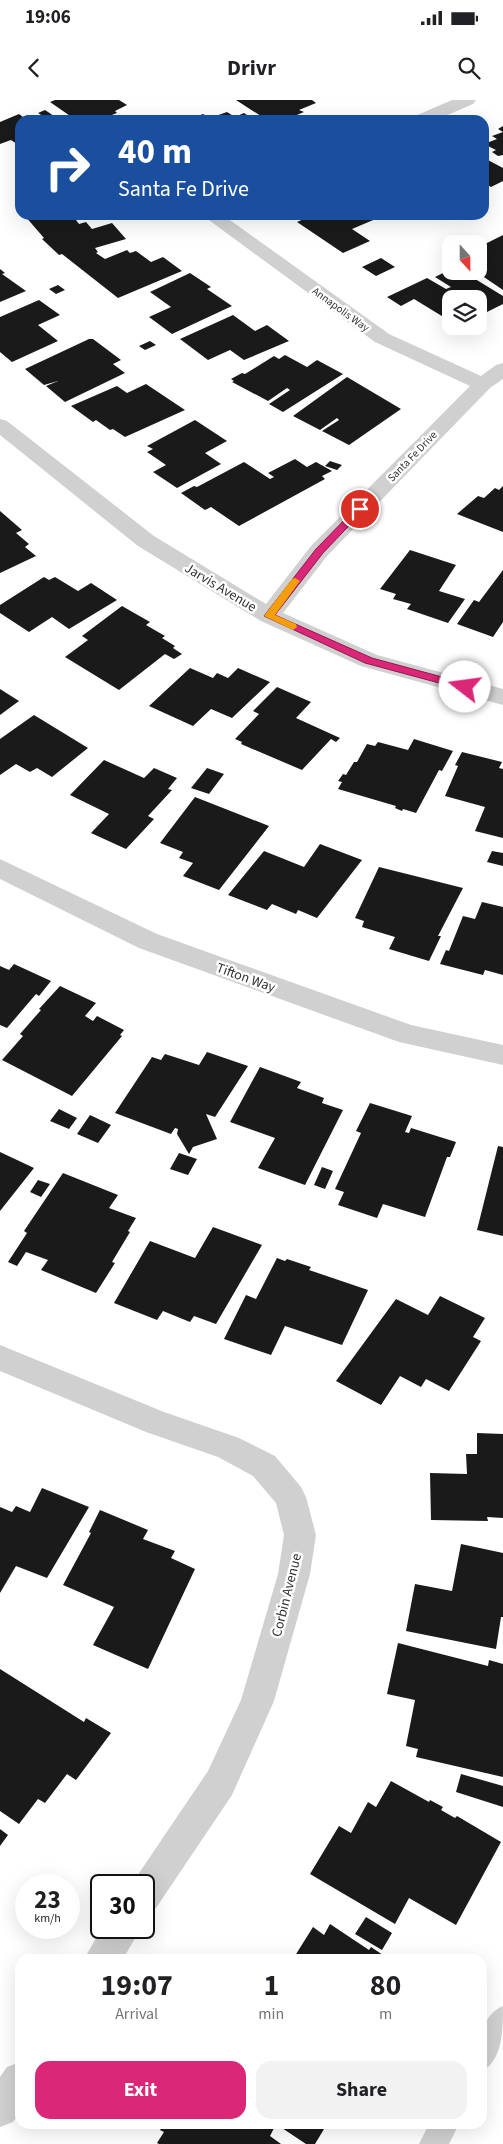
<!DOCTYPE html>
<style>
body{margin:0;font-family:"Source Sans 3",sans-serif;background:#f2f2f2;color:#202124;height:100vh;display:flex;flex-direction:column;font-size:19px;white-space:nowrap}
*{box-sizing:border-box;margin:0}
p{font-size:16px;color:#757577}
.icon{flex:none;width:28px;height:28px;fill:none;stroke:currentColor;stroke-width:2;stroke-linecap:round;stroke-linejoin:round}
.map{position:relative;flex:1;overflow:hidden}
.details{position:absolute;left:15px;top:1854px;width:472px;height:175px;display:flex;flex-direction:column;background:#fff;border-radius:15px;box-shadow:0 5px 20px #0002}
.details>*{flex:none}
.top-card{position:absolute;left:15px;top:15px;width:474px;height:105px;border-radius:15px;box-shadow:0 5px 20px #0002;background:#1a4fa0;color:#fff;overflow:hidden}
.needle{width:32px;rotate:159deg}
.fabs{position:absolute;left:442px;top:135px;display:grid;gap:10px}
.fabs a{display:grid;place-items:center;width:45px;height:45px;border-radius:10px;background:#fff;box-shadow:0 5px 20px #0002;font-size:25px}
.speed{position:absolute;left:15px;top:1774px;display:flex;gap:10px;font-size:25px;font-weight:700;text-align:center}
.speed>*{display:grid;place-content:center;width:65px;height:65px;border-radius:50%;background:#fff;box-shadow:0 5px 20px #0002;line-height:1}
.speed small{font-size:12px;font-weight:400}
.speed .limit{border:2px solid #111;border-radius:8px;background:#fff;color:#111}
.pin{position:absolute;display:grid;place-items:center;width:42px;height:42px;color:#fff;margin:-21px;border:2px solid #fff;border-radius:50%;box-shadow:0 1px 5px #0007}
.me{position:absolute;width:55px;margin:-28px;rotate:285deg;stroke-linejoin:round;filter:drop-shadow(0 0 4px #0008)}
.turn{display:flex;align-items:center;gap:18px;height:105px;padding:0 20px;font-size:22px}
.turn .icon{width:65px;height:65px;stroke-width:2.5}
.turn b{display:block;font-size:35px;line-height:42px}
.eta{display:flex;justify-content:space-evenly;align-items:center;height:85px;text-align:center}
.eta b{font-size:30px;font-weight:700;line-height:35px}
.action{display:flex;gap:10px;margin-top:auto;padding:10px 20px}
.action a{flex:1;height:58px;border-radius:15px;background:#db2777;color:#fff;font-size:20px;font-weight:700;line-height:58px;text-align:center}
.action a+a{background:#f2f2f2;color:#202124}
.status{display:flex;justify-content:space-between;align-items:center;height:35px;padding:0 25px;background:#fff;direction:ltr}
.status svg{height:14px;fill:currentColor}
header{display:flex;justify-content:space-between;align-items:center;height:65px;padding:0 20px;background:#fff;font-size:22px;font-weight:700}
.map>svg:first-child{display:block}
.building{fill:#1a1a1a}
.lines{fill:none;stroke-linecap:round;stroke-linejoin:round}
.service{fill:#d0d0d0;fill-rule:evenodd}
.minor{fill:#d0d0d0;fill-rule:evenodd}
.route{fill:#db2777;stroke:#8e194d}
.slow{fill:#f59e0b}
.labels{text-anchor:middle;stroke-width:5;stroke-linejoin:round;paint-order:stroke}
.far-street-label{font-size:11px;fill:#333;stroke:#fff}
.street-label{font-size:14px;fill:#333;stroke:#fff}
</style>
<div class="status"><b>19:06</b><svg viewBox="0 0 49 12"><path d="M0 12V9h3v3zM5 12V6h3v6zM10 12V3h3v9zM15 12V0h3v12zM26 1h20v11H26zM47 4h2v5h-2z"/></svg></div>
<header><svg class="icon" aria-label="back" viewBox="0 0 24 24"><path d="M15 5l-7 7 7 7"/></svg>Drivr<svg class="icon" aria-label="search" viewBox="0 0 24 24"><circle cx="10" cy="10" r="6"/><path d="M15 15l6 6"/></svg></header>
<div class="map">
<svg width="503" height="2044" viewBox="0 0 503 2044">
<rect width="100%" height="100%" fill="#fff"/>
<path class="building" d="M55 0H119L127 5 115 11 117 13 99 20H76L50 2Z
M236 0H312L316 3 299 10 304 12 285 20H267Z
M45 10 60 20H49L38 13Z
M227 12 235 17 244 13 254 20H187L203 14 210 18Z
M19 14 23 17 28 15 35 20H20V46L11 40 0 44V22Z
M503 26V55L498 56 492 52 496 50 484 44 497 39 492 36 503 32 498 29Z
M484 58 503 68V81L491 87 484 83Z
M67 115 69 117 73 116 79 124 86 122 92 129 112 123 126 139 95 148 98 152 96 153 105 159 127 150 130 153 136 151 151 162 163 157 182 171 118 198 62 154 59 155 42 139 44 138 25 116Z
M313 115H373L378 118 352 129 370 141 343 153 297 122Z
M503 135V190L475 171H479V147Z
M381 158 395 167 376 176 362 167Z
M0 169 5 173 2 174 26 191 0 202Z
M451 169V171H462L503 196V204L485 213 479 211V199H451L450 221 414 199 401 206 387 197 427 178 446 189 451 187 435 177Z
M190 173 211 187 207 189 232 206 172 234 149 217 171 207 150 192Z
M58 185 65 190 56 194 49 189Z
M39 200 60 215 38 225 58 241 12 262 0 252V217Z
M233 215 255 231 267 225 289 241 244 260 230 250 208 260 180 239Z
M89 239H93L121 260 113 264 125 273 65 302 46 286 58 281 44 285 25 269Z
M150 241 156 245 145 250 139 246Z
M285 255 307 267 317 260 343 274 283 312 269 304 290 290 287 288 268 301 232 282 234 281 231 279 242 273 245 274 274 256 279 259Z
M347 277 401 309 349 345 322 331 339 320 337 318 320 330 293 316Z
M146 284 185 310 125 337 113 329 110 330 96 320 93 322 71 306 117 286 127 293Z
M195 320 227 341 205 353 221 364 177 388 153 372 166 365 147 352 153 349 147 346Z
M295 359 307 367 316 362 332 371 322 376 325 379 239 426 211 407 205 410 181 393 194 386 197 387 244 362 270 379 274 377 268 373Z
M330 361 342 365 337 370 325 366Z
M503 386V432L457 414 478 396 484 398 495 388 499 390Z
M0 411 22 430 16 433 29 444 25 447 36 456 0 473Z
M410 450 456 465 439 491 465 499 448 523 407 509 411 504 393 499 396 494 380 489Z
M503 470V522L493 537 457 524 474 500 479 502Z
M44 477 49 480 55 477 78 491 91 483 117 500 69 529 52 517 29 532 0 513V505Z
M122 506 150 522 146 525 165 536 162 538 175 546 173 548 182 554 174 559 165 554 119 590 65 557 88 540 82 536Z
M190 568 213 578 217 573 228 578 238 568 270 582 232 618 211 609 193 626 149 606Z
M277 587 311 602 296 618 340 638 336 642 331 639 302 670 241 644 242 642 235 639 259 614 253 611Z
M0 589 19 601 0 615Z
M34 615 88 648 52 677 37 668 30 672 16 664 0 675V639Z
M414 639 453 651 442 671 439 670 416 713 403 709 402 711 395 708 396 706 338 689 342 682 338 681 343 674 346 675 354 662H357L367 644 375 646 378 642 408 650Z
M462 652 502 662 499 668 503 669V738L475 731 485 707 445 696 458 666 455 665Z
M104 660 144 678 154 668 177 678 168 689 172 690 148 716 154 719 126 749 91 733 109 714 70 695Z
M207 668 224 674 209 694 191 688Z
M195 697 269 726 219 790 183 776 193 763 179 758 183 752 160 743Z
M320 744 362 760 317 818 298 810 296 814 272 804 267 810 228 795 264 751 304 767Z
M492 751 503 753V766L487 762Z
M379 767 463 788 438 836H441L429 861 389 849 395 837 362 827 364 821 355 818Z
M482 802 503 807V875L485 870 483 875 440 864 446 850 449 851 463 816 475 819Z
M14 864 51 881 39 896 36 894 7 928 0 925V866L9 870Z
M60 886 96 903 85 916 93 921 97 916 124 930 120 935 122 936 72 996 2 960 23 936 20 934 41 910 39 909Z
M207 952 248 966 215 1017 206 1014 217 1039 193 1047 189 1054 177 1034 178 1029 175 1028 171 1034 115 1013 152 957 161 960 165 954 199 965Z
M260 967 301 982 297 988 324 998 322 1003 343 1010 305 1085 258 1068 275 1038 230 1022Z
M370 1003 412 1016 405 1032 409 1033 411 1028 456 1042 450 1057H447L425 1117 383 1104 377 1118 338 1105 344 1092 335 1089 361 1033 356 1031Z
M59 1009 77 1018 69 1029 50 1021Z
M90 1015 111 1025 98 1043 77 1034Z
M498 1046 503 1047V1136L477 1130Z
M0 1052 34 1068 0 1111Z
M179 1053 197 1059 188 1075 170 1069Z
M322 1067 333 1071 325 1089 314 1085Z
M63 1073 118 1095 109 1108 136 1118 128 1131 130 1132 112 1162 115 1163 96 1193 41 1170 48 1160 26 1152 17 1166 8 1162 27 1133 24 1131Z
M38 1080 50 1084 41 1097 30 1092Z
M213 1127 262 1145 216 1224 194 1216 190 1222 163 1211 157 1220 114 1203 150 1141 195 1158Z
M277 1158 285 1161 287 1159 311 1167 309 1170 368 1190 342 1245 285 1226 271 1255 224 1239 246 1195 256 1199Z
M440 1196 485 1218 473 1237 481 1241 449 1291 426 1279 421 1287 400 1276 381 1305 336 1281 396 1199 428 1215Z
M477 1333 503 1334V1418L487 1417 488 1421 431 1420 430 1373 467 1374 466 1354H477Z
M42 1388 89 1407 47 1478 16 1466 0 1493V1407L12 1412 16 1406 30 1412Z
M100 1410 148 1430 143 1439 175 1451 171 1458 195 1469 148 1569 93 1545 114 1507 63 1485 91 1433 89 1432Z
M461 1444 503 1453V1517H501L496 1549 406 1531 415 1484 452 1491Z
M398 1543 488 1566 489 1560 503 1564V1677L416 1657 418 1649 406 1646 415 1600 387 1594Z
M0 1569 84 1622 86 1618 111 1633 76 1680 67 1674 45 1703 38 1699 19 1724 0 1711Z
M461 1674 503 1686V1707L456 1692Z
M391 1681 429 1702 430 1700 443 1707 441 1710 455 1718 457 1716 501 1742 456 1825 409 1798 395 1824 310 1774 339 1726 351 1733 368 1702 376 1707Z
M0 1729 8 1735 0 1746Z
M366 1817 392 1833 382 1850 355 1834Z
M330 1824 369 1850 371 1847 389 1859H293L313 1827 324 1835Z
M164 2024H327L315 2044H306L276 2024 270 2036 281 2044H159L157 2043 164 2032 160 2030Z"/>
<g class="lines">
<path class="service" d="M503 1906C503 1929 503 1960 482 1971 482 1947 477 1917 503 1906Z
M429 2024H459L449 2044H419Z"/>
<path class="minor" d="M452 0H476L473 4 436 20H412L415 16Z
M202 115H223L389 234 481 276 496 265 503 263V279L490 288 327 456 283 513 377 555 503 589V605L361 566 261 521 138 446 0 335V319L7 321 154 436 266 504 311 446 470 286 375 242Z
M0 759 157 834 411 925 503 945V965L399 942 139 848 0 779Z
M0 1245 164 1312 239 1338 275 1356 301 1387 306 1397 316 1435 310 1474 274 1601 232 1695 156 1808 144 1813V1785H131L208 1671 241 1600 278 1474 284 1435 276 1403 253 1376 218 1357 146 1332 0 1271Z
M102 1828H141L123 1859H84Z
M20 1962V2012L13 2022 0 2027V1977L7 1967Z"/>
</g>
<path class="route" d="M357 407 365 409 323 453 275 515 372 558 468 584V589L465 590 365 563 264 516 316 449Z"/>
<path class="slow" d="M295 478 300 481 275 515 296 524 297 527 293 530 264 516 292 479Z"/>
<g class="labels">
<g class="far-street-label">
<text transform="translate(341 209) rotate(36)" y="4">Annapolis Way</text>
<text transform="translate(412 356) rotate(-46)" y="4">Santa Fe Drive</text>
</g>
<g class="street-label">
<text transform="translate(221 487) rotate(31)" y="5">Jarvis Avenue</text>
<text transform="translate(246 877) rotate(20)" y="5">Tifton Way</text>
<text transform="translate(286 1495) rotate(-76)" y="5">Corbin Avenue</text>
</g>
</g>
</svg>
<div class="fabs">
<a><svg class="needle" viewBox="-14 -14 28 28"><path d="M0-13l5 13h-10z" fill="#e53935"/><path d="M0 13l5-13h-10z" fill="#757577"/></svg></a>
<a><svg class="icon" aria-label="layers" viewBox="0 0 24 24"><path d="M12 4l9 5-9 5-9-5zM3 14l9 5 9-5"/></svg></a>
</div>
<div class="speed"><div>23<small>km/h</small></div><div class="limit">30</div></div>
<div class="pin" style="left:360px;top:409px;background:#d93025"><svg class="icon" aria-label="arrive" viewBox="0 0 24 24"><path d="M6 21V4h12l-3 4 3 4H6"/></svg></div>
<svg class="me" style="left:465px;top:587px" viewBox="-20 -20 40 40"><circle r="19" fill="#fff"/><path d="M0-13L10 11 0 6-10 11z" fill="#db2777"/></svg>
<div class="top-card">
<div class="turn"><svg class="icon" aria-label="right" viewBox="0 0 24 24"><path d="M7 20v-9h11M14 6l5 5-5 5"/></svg><div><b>40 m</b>Santa Fe Drive</div></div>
</div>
<section class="details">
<div class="eta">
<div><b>19:07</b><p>Arrival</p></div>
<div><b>1</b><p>min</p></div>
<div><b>80</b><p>m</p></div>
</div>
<div class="action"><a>Exit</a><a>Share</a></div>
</section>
</div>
